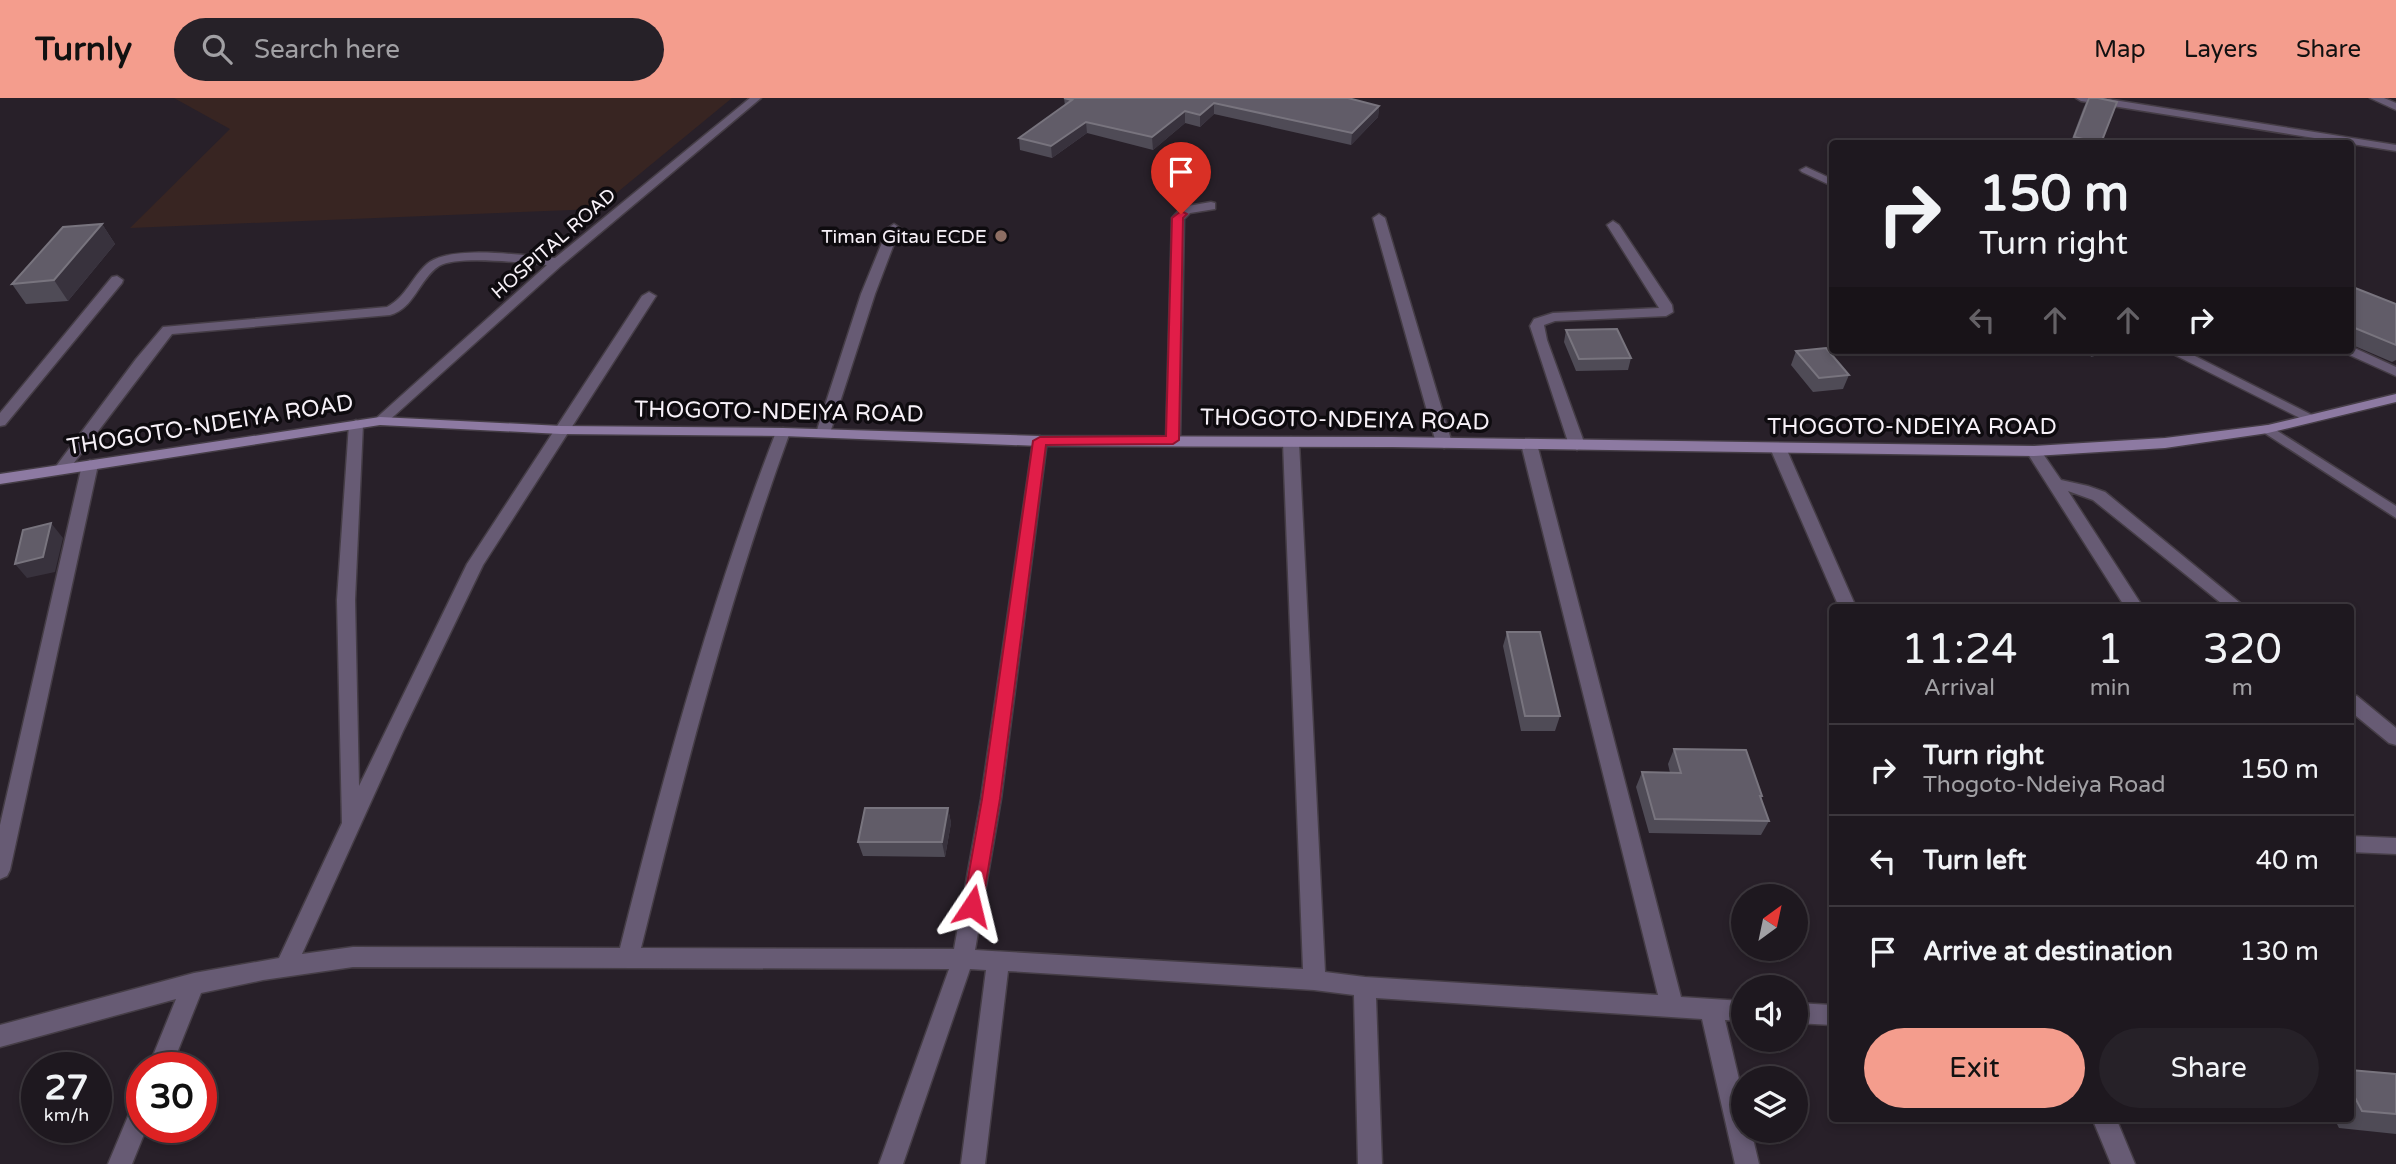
<!DOCTYPE html>
<style>
body{margin:0;font-family:"Varela Round",sans-serif;background:#262128;color:#f1f3f6;height:100vh;display:flex;flex-direction:column;font-size:26px;white-space:nowrap}
*{box-sizing:border-box;margin:0}
p{font-size:23px;color:#a1a0a4}
.icon{flex:none;width:38px;height:38px;fill:none;stroke:currentColor;stroke-width:2;stroke-linecap:round;stroke-linejoin:round}
.map{position:relative;flex:1;overflow:hidden}
.sheet{position:absolute;left:1829px;top:506px;width:525px;height:518px;display:flex;flex-direction:column;background:#1e181f;border-radius:7px;box-shadow:0 4px 10px #0003,0 0 0 2px #3c373d}
.sheet>*{flex:none}
.guide{position:absolute;left:1829px;top:42px;width:525px;height:214px;border-radius:7px;box-shadow:0 4px 10px #0003,0 0 0 2px #3c373d;background:#1e181f;color:#f1f3f6;overflow:hidden}
.needle{width:46px;rotate:33deg}
.controls{position:absolute;left:1731px;top:786px;display:grid;gap:14px}
.controls a{display:grid;place-items:center;width:77px;height:77px;border-radius:50%;background:#1e181f;box-shadow:0 4px 10px #0003,0 0 0 2px #3c373d;font-size:35px}
.speed{position:absolute;left:21px;top:954px;display:flex;gap:14px;font-size:35px;font-weight:700;text-align:center}
.speed>*{display:grid;place-content:center;width:91px;height:91px;border-radius:50%;background:#1e181f;box-shadow:0 4px 10px #0003,0 0 0 2px #3c373d;line-height:1}
.speed small{font-size:18px;font-weight:400}
.speed .limit{border:10px solid #d22;background:#fff;color:#111}
.pin{position:absolute;display:grid;place-items:center;width:60px;height:60px;color:#fff;margin:-72px -30px;border-radius:50% 50% 50% 0;rotate:-45deg;box-shadow:0 0 7px #0007}
.pin .icon{rotate:45deg}
.me{position:absolute;width:77px;margin:-38px;rotate:10deg;stroke-linejoin:round;filter:drop-shadow(0 0 5px #0008)}
.turn{display:flex;align-items:center;gap:24px;height:147px;padding:0 35px;font-size:32px}
.turn .icon{width:91px;height:91px;stroke-width:2.5}
.turn b{display:block;font-size:49px;line-height:60px}
.lanes{display:flex;align-items:center;height:66px;padding:0 35px;background:#0003;justify-content:center;gap:35px;direction:ltr}
.lanes .off{opacity:.35}
.eta{display:flex;justify-content:space-evenly;align-items:center;height:119px;text-align:center}
.eta b{font-size:42px;font-weight:600;line-height:49px}
.cta{display:flex;gap:14px;margin-top:auto;padding:14px 35px}
.cta a{flex:1;height:80px;border-radius:42px;background:#f49d8d;color:#111;font-size:28px;font-weight:600;line-height:80px;text-align:center}
.cta a+a{background:#262128;color:#f1f3f6}
ul{padding:0;list-style:none}
li{display:flex;align-items:center;gap:21px;height:91px;padding:0 35px;border-top:2px solid #3c373d}
li div{flex:1}
li b{display:block;font-size:26px}
li em{font-style:normal}
header{display:flex;align-items:center;gap:42px;box-sizing:border-box;height:98px;padding:0 35px;background:#f49d8d;color:#111}
header strong{font-size:33px}
nav{display:flex;gap:38px;margin-inline-start:auto;font-size:24px}
.search{width:490px;height:63px;background:#262128;display:flex;align-items:center;gap:18px;box-sizing:border-box;padding:0 24px;border-radius:38px;color:#a1a0a4;font-size:26px}
.map>svg:first-child{display:block}
.education{fill:#382522}
.lines{fill:none;stroke-linecap:round;stroke-linejoin:round}
.street-casing{stroke:#453d46;stroke-width:3}
.secondary-casing{stroke:#453d46;stroke-width:3}
.street{fill:#675b74;fill-rule:evenodd}
.secondary{fill:#8d7aa2;fill-rule:evenodd}
.wall{fill:#4f4b56}
.shaded-wall{fill:#38323d}
.building{fill:#615c68;stroke:#78747e;stroke-width:2}
.route{fill:#e11d48;stroke:#92132f;stroke-width:2}
.education-dot{fill:#8d6e63;stroke:#0e0b0f;stroke-width:2.5}
.labels{text-anchor:middle;stroke-width:7;stroke-linejoin:round;paint-order:stroke}
.far-poi-label{font-size:19px;fill:#f7f1f8;stroke:#0e0b0f;text-anchor:end}
.far-street-label{font-size:19px;fill:#f7f1f8;stroke:#0e0b0f}
.street-label{font-size:23px;fill:#f7f1f8;stroke:#0e0b0f}
</style>
<header>
<strong>Turnly</strong>
<div class="search"><svg class="icon" aria-label="search" viewBox="0 0 24 24"><circle cx="10" cy="10" r="6"/><path d="M15 15l6 6"/></svg>Search here</div>
<nav><a>Map</a><a>Layers</a><a>Share</a></nav>
</header>
<div class="map">
<svg width="2396" height="1066" viewBox="0 0 2396 1066">
<rect width="100%" height="100%" fill="#282029"/>
<path class="education" d="M174 0H732L597 111 130 130 230 31Z"/>
<g class="lines">
<g class="street-casing">
<path id="street" d="M750 0H761L562 167 385 326 380 327 373 323 547 167C524 165 458 157 439 168 419 181 415 210 390 217L172 236 67 374 62 376 54 371 136 261 163 229 387 209C406 199 412 179 427 166 450 146 525 158 555 160Z
M2076 0H2101L2396 47V53L2081 3Z
M2370 0H2384L2396 5V12Z
M1806 69 1832 81V88L1802 74 1800 72Z
M1211 104 1215 105V111L1190 115 1184 121 1180 342 1173 347 1166 342 1172 120 1182 109Z
M1379 116 1385 120 1452 345 1449 348 1444 350 1436 345 1373 120Z
M1613 123 1619 127 1672 207 1673 214 1666 218 1555 223 1544 227 1547 242 1585 347 1577 352 1569 347 1530 228 1534 221 1553 215 1659 210 1607 127Z
M894 126 900 130 875 196 830 335 823 339 818 338 816 335 861 196 888 130Z
M117 178 123 182 122 185 5 327 0 328V315L112 179Z
M649 194 656 198 483 467 404 631 302 856 353 849 620 850C664 675 711 502 776 334L783 330 790 334C728 503 684 676 641 850L954 851 981 701 1033 343 1040 338 1047 343 1001 701 975 852 1303 871 1283 344 1291 339 1299 344 1325 874 1365 879 1658 897 1521 346 1529 341 1537 346 1681 899 1743 903V923L1725 922 1743 998V1032H1751L1759 1066H1735L1702 921 1376 900 1382 1066H1358L1354 897 1314 892 1008 873 985 1066H961L986 872 970 871 903 1066H879L949 871 353 869 263 882 201 895 171 970H148L176 901 0 949V927L194 875 279 860 342 725 337 502 349 326 356 322 363 326 355 502 359 688 467 466 642 198Z
M2350 248 2396 269V278L2345 255 2343 252H2350Z
M2165 252H2183L2318 320 2316 323H2306Z
M2268 327 2396 408V420L2263 334 2261 331 2263 328Z
M1778 345 1786 350 1856 509H1839L1770 350Z
M2034 348 2039 350 2061 382 2088 388 2105 394 2245 509H2226L2093 402 2068 393 2143 509H2125L2026 353Z
M90 362 98 367 10 772 7 778 0 781V727L82 367Z
M2350 596 2357 598 2396 630V647L2389 645 2350 613Z
M2350 738 2396 740V756L2350 754Z
M1796 905 1832 907V927L1796 925Z
M142 1001V1029H147L132 1066H108L134 1004Z
M2092 1020H2116L2135 1066H2111Z"/>
</g>
<g class="secondary-casing">
<path id="secondary" d="M2396 296V304L2268 335 2165 350 2034 358 1392 349 1040 348 783 338 561 336 380 327 0 386V376L380 319 561 328 783 330 1040 338 1392 339 2034 348 2165 340 2268 327Z"/>
</g>
<use href="#street" class="street"/>
<use href="#secondary" class="secondary"/>
</g>
<path class="wall" d="M1064 0 1379 8 1378 19 1351 47 1214 16 1200 29 1185 25 1153 52 1087 35 1052 60 1020 52 1019 40 1065 8Z
M2088 0 2101 45 2070 46 2083 11Z
M102 126 115 146 68 203 26 206 12 186Z
M2350 188 2396 206V262L2392 264 2350 246Z
M1566 232 1631 260 1628 272 1576 273 1564 244Z
M2079 252H2107L2092 259Z
M1796 253 1849 277 1843 291 1813 294 1791 267Z
M1507 534 1560 618 1555 633H1521L1503 548Z
M1674 651 1762 698 1761 701 1769 723 1761 737 1649 735 1636 689 1642 674 1670 675 1668 666Z
M948 710 951 725 945 759 863 758 858 744Z
M2350 972 2396 976V1036L2339 1030 2334 1020H2350Z"/>
<path class="shaded-wall" d="M1214 5V16L1200 29V17Z
M1379 8 1378 19 1351 47 1352 35Z
M1185 13V25L1153 52 1152 39Z
M1086 24 1087 35 1052 60 1051 48Z
M102 126 115 146 68 203 54 182Z
M2096 252H2107L2092 259Z
M51 425 63 440 55 474 27 480 15 466Z
M948 710 951 725 945 759 942 744Z"/>
<path class="building" d="M1064 0H1348L1379 8 1352 35 1214 5 1200 17 1185 13 1152 39 1086 24 1051 48 1019 40 1072 2Z
M2089 0H2098L2117 4 2101 45 2074 39Z
M102 126 54 182 12 186 63 129Z
M2350 188 2396 206V247L2350 228Z
M1617 231 1631 260 1579 261 1566 232Z
M1826 250 1849 277 1819 280 1796 253Z
M51 425 43 459 15 466 23 432Z
M1507 534H1540L1560 618H1525Z
M1674 651 1746 652 1762 698H1760L1769 723 1655 721 1642 674 1681 675Z
M865 710H948L942 744H858Z
M2350 972 2396 976V1016L2362 1013 2350 990Z"/>
<path class="route" d="M1181 113 1187 116 1183 120 1179 342 1173 346 1046 347 1000 701 982 808 979 814 972 816 966 814 963 808 982 701 1033 343 1040 339 1166 338 1172 120Z"/>
<circle class="education-dot" cx="1001" cy="138" r="7"/>
<g class="labels">
<g class="far-poi-label">
<text x="987" y="145">Timan Gitau ECDE</text>
</g>
<g class="far-street-label">
<text transform="translate(553 145) rotate(-41)" y="7">HOSPITAL ROAD</text>
</g>
<g class="street-label">
<text transform="translate(779 313) rotate(1)" y="8">THOGOTO-NDEIYA ROAD</text>
<text transform="translate(1345 321) rotate(1)" y="8">THOGOTO-NDEIYA ROAD</text>
<text transform="translate(210 326) rotate(-9)" y="8">THOGOTO-NDEIYA ROAD</text>
<text x="1912" y="336">THOGOTO-NDEIYA ROAD</text>
</g>
</g>
</svg>
<div class="controls">
<a><svg class="needle" viewBox="-14 -14 28 28"><path d="M0-13l5 13h-10z" fill="#e53935"/><path d="M0 13l5-13h-10z" fill="#a1a0a4"/></svg></a>
<a><svg class="icon" aria-label="sound" viewBox="0 0 24 24"><path d="M4 9h4l5-4v14l-5-4H4zM17 9q2 3 0 6"/></svg></a>
<a><svg class="icon" aria-label="layers" viewBox="0 0 24 24"><path d="M12 4l9 5-9 5-9-5zM3 14l9 5 9-5"/></svg></a>
</div>
<div class="speed"><div>27<small>km/h</small></div><div class="limit">30</div></div>
<div class="pin" style="left:1181px;top:116px;background:#d93025"><svg class="icon" aria-label="arrive" viewBox="0 0 24 24"><path d="M6 21V4h12l-3 4 3 4H6"/></svg></div>
<svg class="me" style="left:972px;top:808px" viewBox="-20 -20 40 40"><path d="M0-17L14 15 0 8-14 15z" fill="#e11d48" stroke="#fff" stroke-width="4"/></svg>
<div class="guide">
<div class="turn"><svg class="icon" aria-label="right" viewBox="0 0 24 24"><path d="M7 20v-9h11M14 6l5 5-5 5"/></svg><div><b>150 m</b>Turn right</div></div>
<div class="lanes"><svg class="icon off" aria-label="left" viewBox="0 0 24 24"><path d="M17 20v-9H6M10 6l-5 5 5 5"/></svg><svg class="icon off" aria-label="ahead" viewBox="0 0 24 24"><path d="M12 20V5M6 11l6-6 6 6"/></svg><svg class="icon off" aria-label="ahead" viewBox="0 0 24 24"><path d="M12 20V5M6 11l6-6 6 6"/></svg><svg class="icon" aria-label="right" viewBox="0 0 24 24"><path d="M7 20v-9h11M14 6l5 5-5 5"/></svg></div>
</div>
<section class="sheet">
<div class="eta">
<div><b>11:24</b><p>Arrival</p></div>
<div><b>1</b><p>min</p></div>
<div><b>320</b><p>m</p></div>
</div>
<ul>
<li><svg class="icon" aria-label="right" viewBox="0 0 24 24"><path d="M7 20v-9h11M14 6l5 5-5 5"/></svg><div><b>Turn right</b><p>Thogoto-Ndeiya Road</p></div><em>150 m</em></li>
<li><svg class="icon" aria-label="left" viewBox="0 0 24 24"><path d="M17 20v-9H6M10 6l-5 5 5 5"/></svg><div><b>Turn left</b></div><em>40 m</em></li>
<li><svg class="icon" aria-label="arrive" viewBox="0 0 24 24"><path d="M6 21V4h12l-3 4 3 4H6"/></svg><div><b>Arrive at destination</b></div><em>130 m</em></li>
</ul>
<div class="cta"><a>Exit</a><a>Share</a></div>
</section>
</div>
